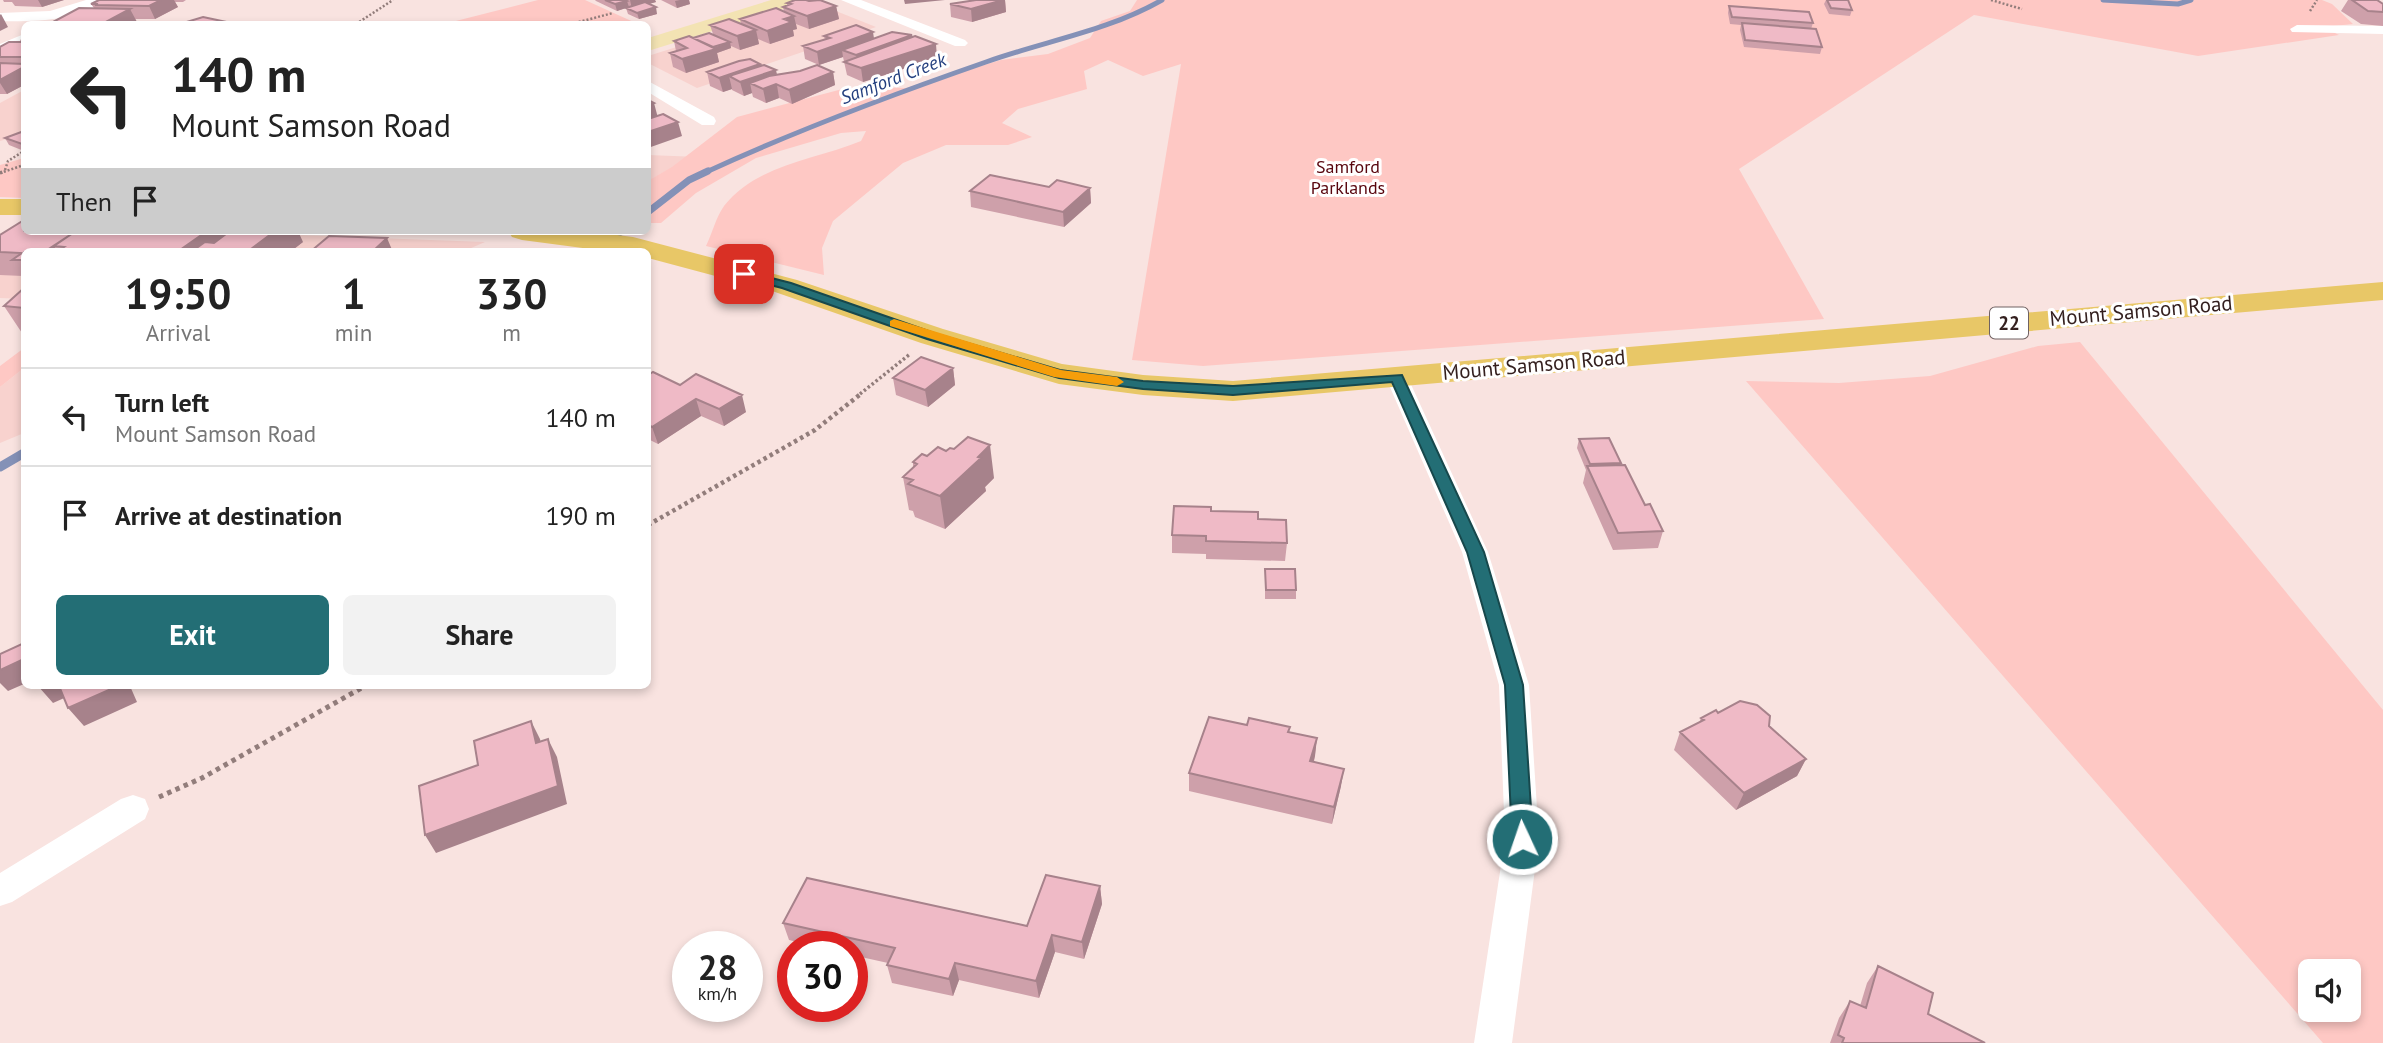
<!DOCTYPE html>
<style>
body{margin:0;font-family:"PT Sans",sans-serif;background:#f2f2f2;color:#222;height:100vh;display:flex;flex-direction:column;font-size:26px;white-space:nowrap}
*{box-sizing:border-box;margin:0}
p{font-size:23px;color:#767676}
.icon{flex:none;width:38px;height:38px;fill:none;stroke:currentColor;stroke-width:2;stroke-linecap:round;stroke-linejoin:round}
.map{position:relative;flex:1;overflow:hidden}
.drawer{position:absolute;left:21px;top:248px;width:630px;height:441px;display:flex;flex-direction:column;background:#fff;border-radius:10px;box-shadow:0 4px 10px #0003}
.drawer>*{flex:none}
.hud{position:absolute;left:21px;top:21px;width:630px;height:214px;border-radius:10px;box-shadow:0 4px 10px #0003;background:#fff;color:#222;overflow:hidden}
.controls{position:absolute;left:2298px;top:959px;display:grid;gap:14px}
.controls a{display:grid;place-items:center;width:63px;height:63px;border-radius:10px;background:#fff;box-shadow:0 4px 10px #0003;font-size:35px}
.speed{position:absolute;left:672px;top:931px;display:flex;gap:14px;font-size:35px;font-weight:700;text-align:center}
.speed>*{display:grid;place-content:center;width:91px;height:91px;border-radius:50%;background:#fff;box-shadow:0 4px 10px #0003;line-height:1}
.speed small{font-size:18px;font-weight:400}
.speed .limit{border:10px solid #d22;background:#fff;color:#111}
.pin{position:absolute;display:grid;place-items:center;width:60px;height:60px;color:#fff;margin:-30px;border-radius:14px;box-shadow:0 4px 10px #0006}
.me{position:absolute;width:77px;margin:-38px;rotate:357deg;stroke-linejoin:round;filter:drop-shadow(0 0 5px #0008)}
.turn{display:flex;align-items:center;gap:24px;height:147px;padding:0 35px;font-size:32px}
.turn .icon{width:91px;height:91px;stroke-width:2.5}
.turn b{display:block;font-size:49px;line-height:60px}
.then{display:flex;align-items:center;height:66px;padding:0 35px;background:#0003;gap:14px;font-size:26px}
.eta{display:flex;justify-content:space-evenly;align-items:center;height:119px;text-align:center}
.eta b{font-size:42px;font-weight:800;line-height:49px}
.primary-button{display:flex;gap:14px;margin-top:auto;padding:14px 35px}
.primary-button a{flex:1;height:80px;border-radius:10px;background:#236e75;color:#fff;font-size:28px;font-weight:800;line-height:80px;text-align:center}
.primary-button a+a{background:#f2f2f2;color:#222}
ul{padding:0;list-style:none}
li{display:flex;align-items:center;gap:21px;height:98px;padding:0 35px;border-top:2px solid #e0e0e0}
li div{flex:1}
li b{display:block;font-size:26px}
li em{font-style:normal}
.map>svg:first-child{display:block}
.built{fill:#f8d2ce}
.green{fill:#fec8c4;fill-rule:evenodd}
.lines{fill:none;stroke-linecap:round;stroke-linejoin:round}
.stream-far2{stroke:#8491b7;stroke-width:5}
.stream-far1{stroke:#8491b7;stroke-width:7}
.stream{stroke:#8491b7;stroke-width:9}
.path-far3{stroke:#927d7b;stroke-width:2.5;stroke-dasharray:2 2;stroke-linecap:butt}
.path-far2{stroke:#927d7b;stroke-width:3.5;stroke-dasharray:2.5 2.5;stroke-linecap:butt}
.path-far1{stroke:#927d7b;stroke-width:4.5;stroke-dasharray:3.5 3.5;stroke-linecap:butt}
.path{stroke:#927d7b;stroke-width:5;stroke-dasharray:4.5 4.5;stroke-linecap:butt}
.street{fill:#fff;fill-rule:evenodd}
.secondary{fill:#f3e3b3;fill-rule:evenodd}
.primary{fill:#e8c767;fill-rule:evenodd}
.wall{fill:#cea0aa}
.shaded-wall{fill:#a7828b}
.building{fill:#efbac6;stroke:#a7828b;stroke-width:2}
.route{fill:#236e75;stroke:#17484c;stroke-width:2}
.slow{fill:#f59e0b}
.labels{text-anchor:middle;stroke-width:6;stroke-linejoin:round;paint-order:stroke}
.far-park-label{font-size:18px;fill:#58050d;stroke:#fff}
.far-water-label{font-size:19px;font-style:italic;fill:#223e7e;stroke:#fff}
.shield{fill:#fff;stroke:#706262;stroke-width:2}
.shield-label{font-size:19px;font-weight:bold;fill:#331f1e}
.street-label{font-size:21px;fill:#331f1e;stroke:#fff}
</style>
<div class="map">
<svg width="2383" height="1043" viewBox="0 0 2383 1043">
<rect width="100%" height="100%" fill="#f9e3e0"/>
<path class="built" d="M816 3 876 27 697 88 648 63V56Z
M24 90V134L0 141V103Z
M648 155 699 157 648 199Z
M57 231H184L485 242 462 252H25Z
M24 252V299L0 298V268Z
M24 368V433L0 443V387Z"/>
<path class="green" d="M538 0H585L638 24H444Z
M1137 0H2322L2332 4 2353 24 2323 27 2339 35 2198 56 1974 15 1739 169 1824 319 1203 366 1132 360 1181 64 1143 76 1108 60 1084 71 1087 89 1018 109 1002 123 1032 137 1008 145H946L903 163 833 221 822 248 824 275 706 246C712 234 716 217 724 206 757 164 815 160 861 141L866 131 841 133 756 158 696 193 661 223H648V181L672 167 737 117 850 87 906 88 1001 60 1048 54 1090 38 1101 21 1130 11Z
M24 158V198L0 197V165Z
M2080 342 2383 710V1043H2323L1746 381 1839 383 1930 376 2038 346ZM2310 971H2348V1010H2310Z
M24 348V368L0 387V366Z"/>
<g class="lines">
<path class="stream-far2" d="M2103 0 2178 4 2191 0
M704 173C795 131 891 95 986 62 1045 41 1108 31 1162 0"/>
<path class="stream-far1" d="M648 212 689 180 708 171
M582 252 623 231"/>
<path class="stream" d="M0 467 24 453"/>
<path class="path-far3" d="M1991 0 2022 9
M2310 11 2317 0
M356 24 393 0
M571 24 613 13
M5 170 8 161 24 151
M0 173 24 165"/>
<path class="path-far2" d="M0 173 5 171
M860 394 910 354"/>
<path class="path-far1" d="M648 525 815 430 862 393"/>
<path class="path" d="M159 797 202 778 365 686"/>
<path class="street" d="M86 0H105C83 21 29 22 0 21V13L50 11Z
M841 0H861L965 40 968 43 965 46H955Z
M2297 25 2383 26V34L2292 32 2290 29Z
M24 34V44L0 55V44Z
M648 81 714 117 716 121 714 125H702L648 92Z
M1397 371 1405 373 1408 378 1488 552 1529 685 1539 839 1512 1043H1474L1505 839 1499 685 1462 552 1386 378 1389 373Z
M133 795 145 799 149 809 145 819 12 902 0 906V873L121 799Z"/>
<path class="secondary" d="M771 0H802L799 4 648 51V38Z"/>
<path class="primary" d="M0 199H24V215H0Z
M508 231H586L633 237 797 280 943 329 1062 364 1143 375 1233 381 2383 282V300L1233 401 1143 395 1059 384 921 343 775 292 648 258V252H613L522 240 512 237Z"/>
</g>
<path class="wall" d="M3 0H64L42 7 15 6 12 2H4Z
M99 0H186L183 2H175L178 7 155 19H135L137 22 133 24H52L51 23 69 14V13L94 8 91 4Z
M595 0H655L656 2 648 4 657 14 639 19 628 14 626 8 617 11 596 1Z
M661 0H689L690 4 677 8Z
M976 0H1005L1006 12 972 22 951 17 950 4Z
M1826 0H1848L1852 10 1850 16 1829 14 1824 4Z
M2348 0H2377L2383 4V26L2361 24 2341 11Z
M787 3 836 6 839 19 809 29 796 24 797 29 793 30 794 36 770 44 758 39 759 44 740 50 731 46V48L717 53 719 62 686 73 673 67 670 53 676 51 674 41 713 34 710 25 741 24 740 19 784 12 783 7 787 6Z
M1729 6 1813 23 1811 29 1822 47 1820 54 1744 47 1740 30 1741 25 1730 24 1728 13Z
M912 35V37L937 58 863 82 847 75 843 57 819 65 805 59 803 46 825 40 824 36 874 38Z
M24 38V85L7 94H0V47L21 42 20 40Z
M760 64 761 66 777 74 833 72 835 85 792 104 779 98 766 103 753 97 752 93 744 96 732 90V89L723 92 710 86 707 72Z
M24 131V151L9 145 5 138Z
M1049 187 1090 188 1091 203 1064 227 971 207 970 191Z
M0 235 303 242 290 252H24V278L23 276 0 275Z
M24 288V336L4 306Z
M953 368 955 385 928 407 896 395 893 378Z
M648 375 680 385 746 412 724 426 701 416 658 444 648 439Z
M1579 439 1621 463 1620 465 1645 505 1663 531 1658 548 1613 550 1583 483 1586 470 1577 448Z
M927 456 994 478 985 487 986 491 945 529 915 517 913 511 909 510 903 477 913 468V462Z
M1258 519 1287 543 1285 561 1206 559V554L1172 553V535Z
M1265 569 1296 590V599H1265Z
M1718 713 1769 726 1806 759 1797 776 1736 810 1674 750 1680 732 1699 723 1701 718Z
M1247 725 1290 727 1289 732 1317 738 1314 762 1341 786 1332 824 1189 791V773Z
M1100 886 1102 904 1084 959 1055 952 1039 998 959 980 953 996 892 983 887 965 888 963 852 955V947H818L789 940 783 923 1027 926Z
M1878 966 1928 1014 1985 1043H1830L1839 1018 1850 1001 1860 1006 1867 983Z"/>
<path class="shaded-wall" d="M38 0H64L42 7Z
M161 0H174L178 7 155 19 149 6Z
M630 0H655L656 2 632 9Z
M680 0H689L690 4 677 8 675 1Z
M904 0H945L905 4Z
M1003 0H1005L1006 12 972 22 971 9Z
M627 1 629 7 617 11 615 4Z
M836 6 839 19 809 29 807 16Z
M656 7 657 14 639 19 637 13Z
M130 9 137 22 133 24H105L104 23Z
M1 14 8 27 0 31V15Z
M794 16 797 29 793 30 794 36 770 44 767 31 784 19Z
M756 30 759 44 740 50 737 36Z
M873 32 875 45 842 50 843 57 819 65 817 52Z
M912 35 913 49 858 67 856 55Z
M730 42 731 48 717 53 719 62 686 73 682 59Z
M936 44 937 58 863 82 861 68Z
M760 64 763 75 776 70 779 84 777 85 779 98 766 103 763 89 750 83 752 93 744 96 740 82 729 76 732 89 723 92 719 78Z
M24 67V85L7 94 0 83V80Z
M833 72 835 85 792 104 789 90Z
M654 103 658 118 648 121V105Z
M678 122 682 136 648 148V132Z
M1090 188 1091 203 1064 227 1063 212Z
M207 231H256L236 252H177Z
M275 231H298L303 242 290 252H247Z
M66 237 64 247 54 246 58 252H44Z
M387 238 393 252H372Z
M953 368 955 385 928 407 925 390Z
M742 395 746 412 724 426 719 409Z
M696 399 701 416 658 444 652 427Z
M990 445 994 478 985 487 986 491 945 529 940 496Z
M24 659V684L8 691 0 683V670Z
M38 686H63L71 695 53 703Z
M118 686H130L137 702 84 726 68 708Z
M531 721 540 739 545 761 536 743Z
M1317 738 1315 756 1309 779 1310 761Z
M548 739 557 757 567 804 436 853 425 835Z
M1806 759 1797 776 1736 810 1744 793Z
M1344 769 1341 786 1332 824 1334 807Z
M1100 886 1102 904 1084 959 1082 942Z
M1052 935 1055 952 1039 998 1036 981Z
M955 963 959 980 953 996 949 979Z"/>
<path class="building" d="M99 0H161L149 6 95 5 98 4H91Z
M605 0H625L627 1 615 4Z
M795 0H806L809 1 820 0 836 6 807 16 783 7 791 4 787 3Z
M976 0H1003L971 9 950 4Z
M1827 0H1848L1852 10 1831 8Z
M2352 0H2377L2383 4V12L2368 11Z
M645 2 656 7 637 13 626 8Z
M1729 6 1809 12 1813 23 1732 17Z
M79 8 130 9 104 23 75 22 70 24H55H57L51 23Z
M776 8 794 16 784 19 792 22 767 31 740 19Z
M203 17 236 24H180Z
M729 19 756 30 737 36 710 25Z
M1742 23 1816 29 1822 47 1745 40Z
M856 25 873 32 817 52 803 46 830 38 824 36Z
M892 32 912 35 856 55 842 50Z
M709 33 730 42 713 47 693 38Z
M689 36 716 49 682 59 670 53 687 48 674 41Z
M915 36 936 44 861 68 844 62Z
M9 42H24V57H0V47Z
M750 59 760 64 719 78 707 72 739 61Z
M0 63 24 64V67L0 80Z
M764 65 776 70 740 82 729 76Z
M817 65 833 72 789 90 776 84 763 89 750 83 769 76 800 71Z
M648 100 654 103 648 105Z
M663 114 678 122 648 132V119Z
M24 131V143L22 144 5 138Z
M990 175 1049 187 1057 180 1090 188 1063 212 970 191Z
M24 220V231H76L44 252H24V260H12L22 253 0 252V235Z
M76 231H207L177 252H56L64 247 54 246Z
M230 231H275L247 252H191L205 242 214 243Z
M329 236 387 238 372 252H310Z
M24 288V308L4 306Z
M921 357 953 368 925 390 893 378Z
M653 372 680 385 696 374 742 395 719 409 696 399 652 427 648 424V375Z
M968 437 990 445 978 457 981 458 940 496 908 484 913 480 903 477 917 464 913 462 922 454 927 456 938 447 946 451 950 448 954 449Z
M1609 438 1621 463 1590 464 1579 439Z
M1625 465 1645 505 1650 504 1663 531 1618 533 1587 466Z
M1174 506 1211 507V511L1258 512V519L1286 520 1287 543 1206 541V536L1172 535Z
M1265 569H1295L1296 590H1266Z
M24 643V659L0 670V654Z
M59 686H118L68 708Z
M1740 701 1757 705 1770 716 1769 726 1806 759 1744 793 1680 732 1704 720 1701 718 1716 710 1718 713Z
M1209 717 1247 725 1249 718 1290 727 1288 732 1317 738 1310 761 1344 769 1334 807 1189 773Z
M531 721 536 743 548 739 558 786 425 835 419 786 478 765 474 741Z
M1046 875 1100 886 1082 942 1052 935 1036 981 955 963 949 979 887 965 895 948 783 923 807 878 1027 926Z
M1878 966 1933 993 1928 1014 1985 1043H1842L1844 1038 1838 1035 1850 1001 1866 1008Z"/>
<path class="route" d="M744 271 791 283 937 334 1060 370 1143 381 1233 386 1402 375 1484 552 1523 685 1533 839 1530 845 1522 848 1515 845 1512 839 1505 685 1467 552 1392 382 1233 395 1143 389 1059 378 927 339 782 288 739 277V272Z"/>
<path class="slow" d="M894 319 1061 370 1117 377 1124 382 1117 386 1054 377 890 326V321Z"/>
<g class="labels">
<g class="far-park-label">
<text x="1348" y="173">Samford<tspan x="1348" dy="21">Parklands</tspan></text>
</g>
<g class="far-water-label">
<text transform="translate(893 78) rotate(-21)" y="7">Samford Creek</text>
</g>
<rect class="shield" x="1990" y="307.5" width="38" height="31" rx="5"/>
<g class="shield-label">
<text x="2009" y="330">22</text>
</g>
<g class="street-label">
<text transform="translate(2141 311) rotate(-5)" y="7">Mount Samson Road</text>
<text transform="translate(1534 365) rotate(-5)" y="7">Mount Samson Road</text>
</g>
</g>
</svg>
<div class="controls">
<a><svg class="icon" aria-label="sound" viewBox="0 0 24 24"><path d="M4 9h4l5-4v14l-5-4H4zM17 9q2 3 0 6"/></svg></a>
</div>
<div class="speed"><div>28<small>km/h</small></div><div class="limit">30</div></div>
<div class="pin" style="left:744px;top:274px;background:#d93025"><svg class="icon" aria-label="arrive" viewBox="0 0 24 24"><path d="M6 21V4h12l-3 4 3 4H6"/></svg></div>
<svg class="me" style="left:1522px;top:839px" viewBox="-20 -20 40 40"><circle r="17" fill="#236e75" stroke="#fff" stroke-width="3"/><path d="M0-11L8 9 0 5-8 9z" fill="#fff"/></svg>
<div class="hud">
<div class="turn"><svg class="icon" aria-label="left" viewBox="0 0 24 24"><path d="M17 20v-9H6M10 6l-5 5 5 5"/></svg><div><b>140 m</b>Mount Samson Road</div></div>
<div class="then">Then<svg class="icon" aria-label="arrive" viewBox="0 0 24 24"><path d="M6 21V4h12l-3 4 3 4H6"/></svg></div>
</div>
<section class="drawer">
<div class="eta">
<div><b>19:50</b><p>Arrival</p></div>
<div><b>1</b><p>min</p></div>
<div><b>330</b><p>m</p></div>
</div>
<ul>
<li><svg class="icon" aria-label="left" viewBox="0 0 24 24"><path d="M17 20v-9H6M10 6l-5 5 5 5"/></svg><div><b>Turn left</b><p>Mount Samson Road</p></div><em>140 m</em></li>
<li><svg class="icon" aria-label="arrive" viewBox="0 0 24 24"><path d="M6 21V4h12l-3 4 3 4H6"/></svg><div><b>Arrive at destination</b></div><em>190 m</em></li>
</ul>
<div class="primary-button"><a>Exit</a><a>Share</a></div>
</section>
</div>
